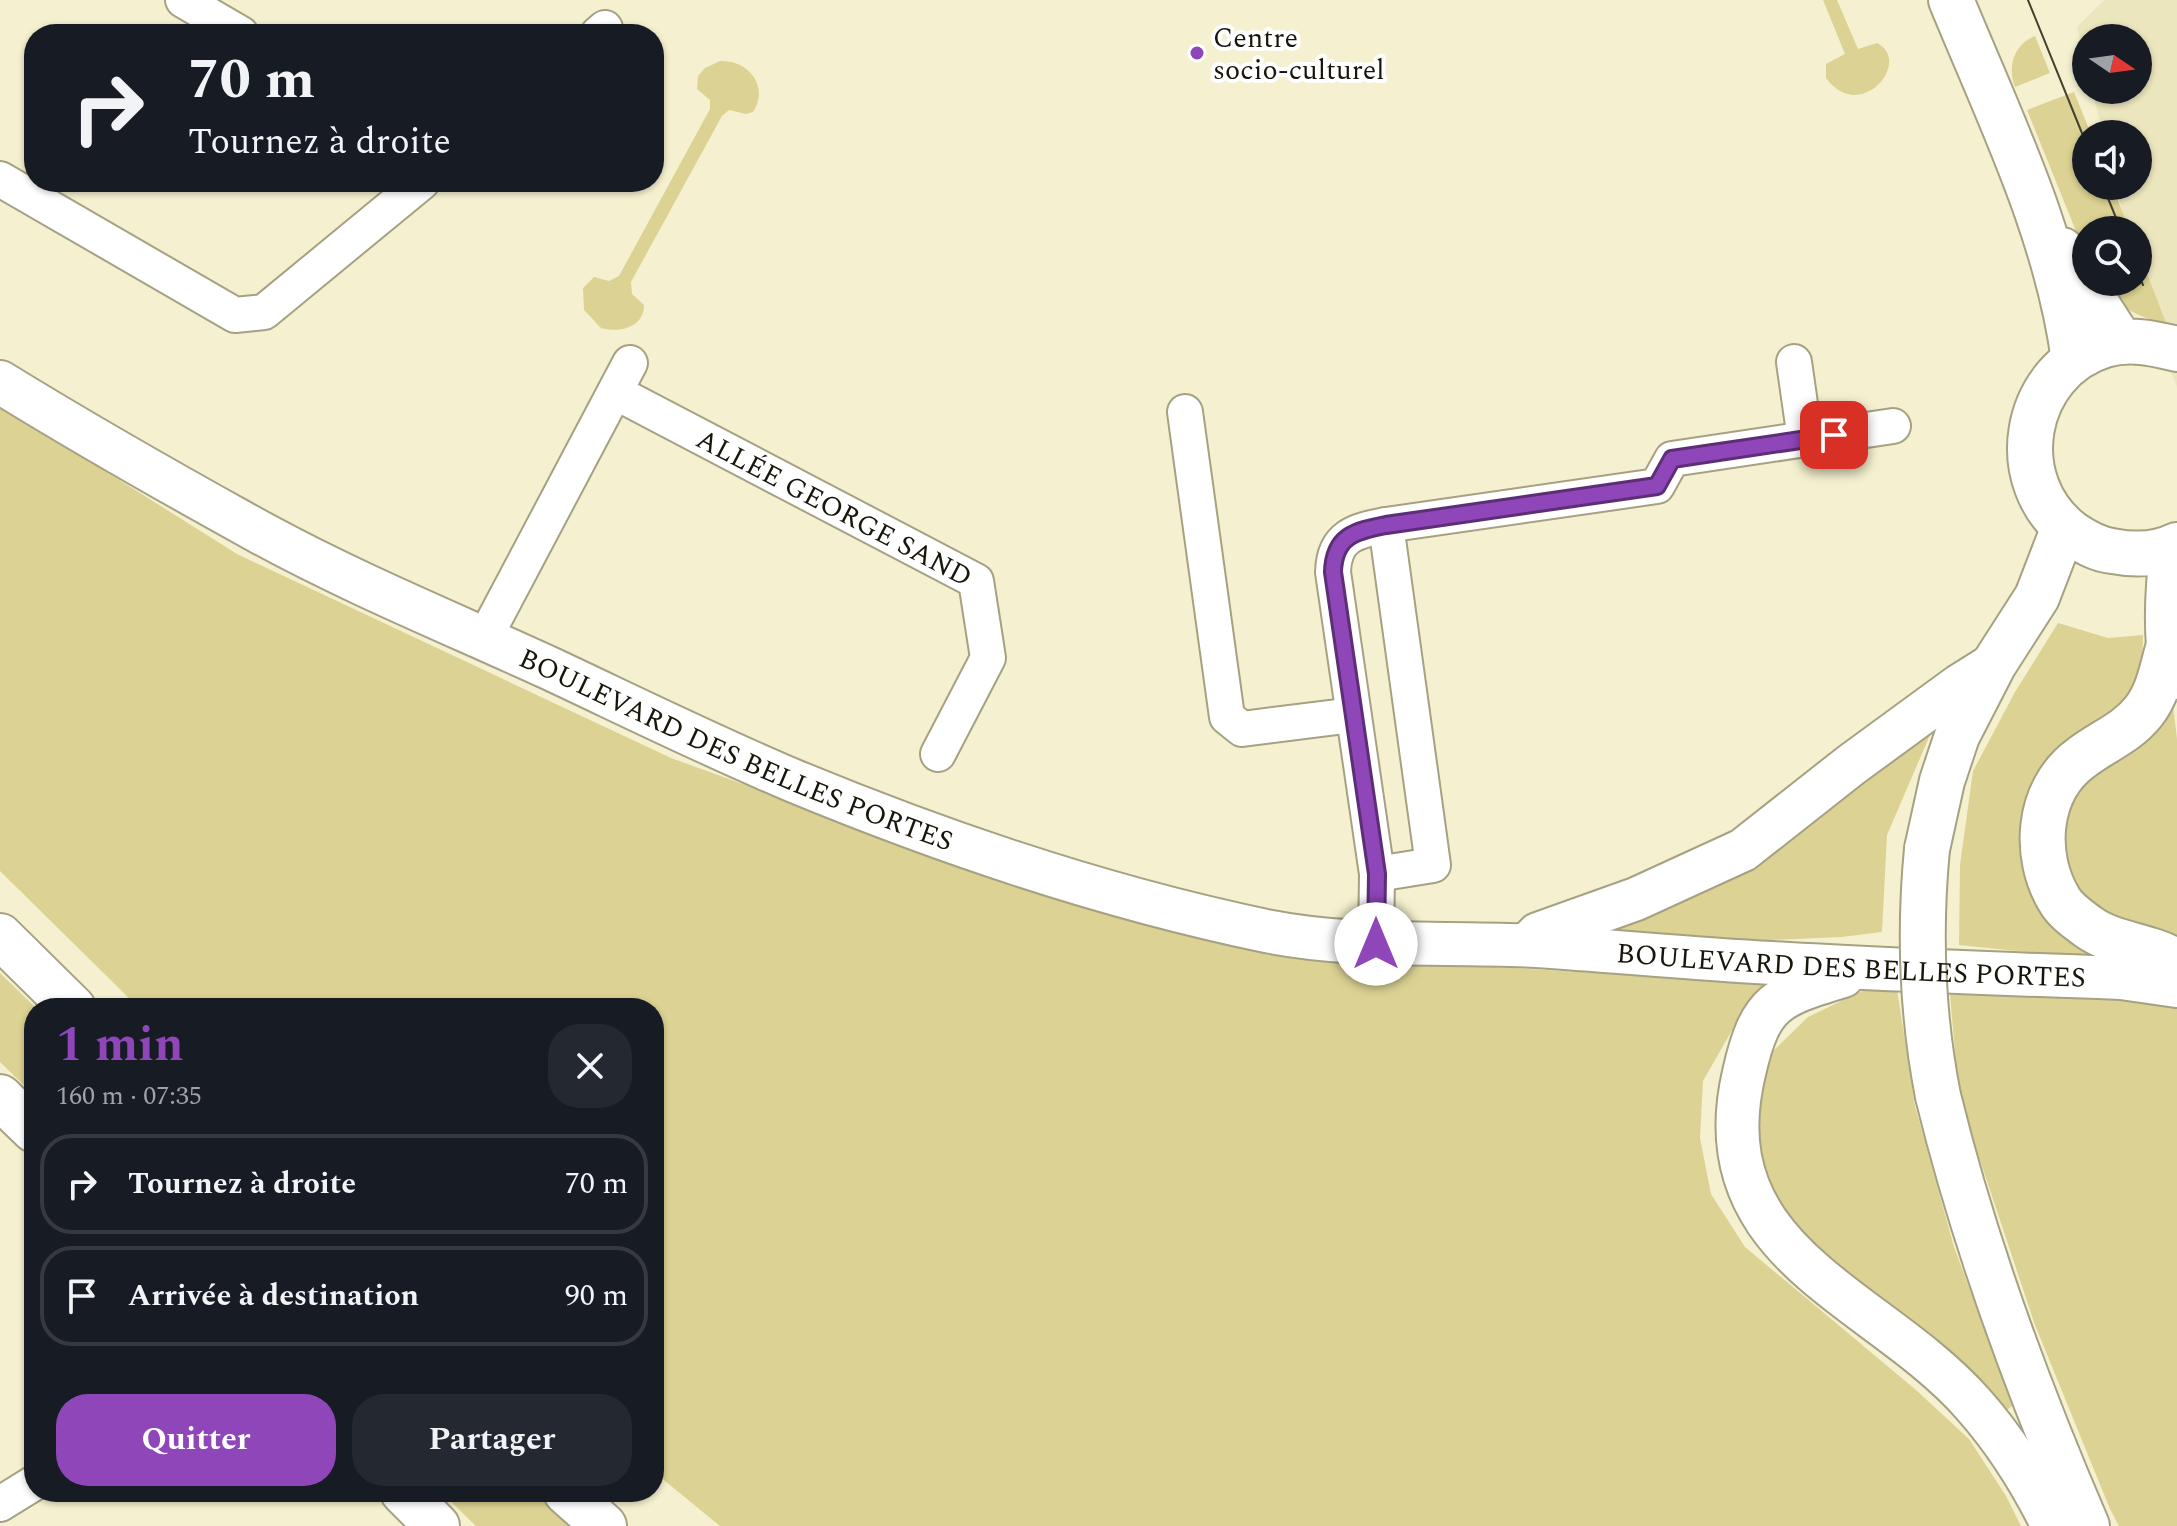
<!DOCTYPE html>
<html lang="fr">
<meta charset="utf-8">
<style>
body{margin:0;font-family:Spectral,serif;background:#242831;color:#f1f3f6;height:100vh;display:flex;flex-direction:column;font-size:30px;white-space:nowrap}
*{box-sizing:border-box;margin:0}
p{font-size:26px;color:#9ea1a6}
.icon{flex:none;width:44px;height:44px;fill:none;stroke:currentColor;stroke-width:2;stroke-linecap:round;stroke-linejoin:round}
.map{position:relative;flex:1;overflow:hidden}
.drawer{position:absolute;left:24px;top:998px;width:640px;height:504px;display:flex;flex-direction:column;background:#171b24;border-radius:32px;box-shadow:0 2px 6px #0004}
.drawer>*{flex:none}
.banner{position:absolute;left:24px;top:24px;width:640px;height:168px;border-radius:32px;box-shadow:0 2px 6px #0004;background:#171b24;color:#f1f3f6;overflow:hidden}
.needle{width:52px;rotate:103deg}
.buttons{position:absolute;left:2072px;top:24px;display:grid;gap:16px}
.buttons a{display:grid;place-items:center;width:80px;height:80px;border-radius:50%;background:#171b24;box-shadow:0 2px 6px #0004;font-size:40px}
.pin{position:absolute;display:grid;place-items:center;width:68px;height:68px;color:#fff;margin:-34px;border-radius:16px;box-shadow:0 4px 12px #0006}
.me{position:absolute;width:88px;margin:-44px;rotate:0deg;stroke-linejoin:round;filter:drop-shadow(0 0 6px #0008)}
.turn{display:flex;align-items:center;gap:28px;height:168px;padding:0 32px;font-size:36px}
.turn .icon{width:104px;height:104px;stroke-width:2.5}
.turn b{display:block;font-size:56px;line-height:68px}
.round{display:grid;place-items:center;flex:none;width:84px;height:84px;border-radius:32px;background:#242831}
.headline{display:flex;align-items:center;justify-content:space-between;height:136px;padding:0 32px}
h1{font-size:48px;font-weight:700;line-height:60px;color:#8e46b9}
.primary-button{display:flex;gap:16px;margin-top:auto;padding:16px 32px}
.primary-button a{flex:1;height:92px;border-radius:32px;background:#8e46b9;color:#fff;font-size:32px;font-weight:700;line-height:92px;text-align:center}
.primary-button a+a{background:#242831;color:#f1f3f6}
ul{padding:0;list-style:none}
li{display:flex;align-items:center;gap:24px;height:100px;margin:0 16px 12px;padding:0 16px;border:4px solid #363941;border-radius:32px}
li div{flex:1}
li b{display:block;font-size:30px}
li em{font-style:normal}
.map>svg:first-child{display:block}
.built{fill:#ece6be}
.green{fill:#dbd293}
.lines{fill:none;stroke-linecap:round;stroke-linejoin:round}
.minor-casing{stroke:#a5a182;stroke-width:38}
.tertiary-casing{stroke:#a5a182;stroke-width:46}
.secondary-casing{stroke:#a5a182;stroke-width:48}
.trunk-casing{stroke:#a5a182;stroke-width:48}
.minor{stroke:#fff;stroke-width:34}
.tertiary{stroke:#fff;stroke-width:42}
.secondary{stroke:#fff;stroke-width:44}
.trunk{stroke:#fff;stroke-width:44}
.tram{stroke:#444131;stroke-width:2}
.secondary-bridge-casing{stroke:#a5a182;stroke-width:48;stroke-linecap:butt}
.secondary-bridge{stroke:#fff;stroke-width:44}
.route-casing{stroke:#5c2e78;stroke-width:20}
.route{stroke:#8e46b9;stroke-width:14}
.poi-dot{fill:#8e46b9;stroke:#fff;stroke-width:3}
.labels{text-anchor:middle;stroke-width:8;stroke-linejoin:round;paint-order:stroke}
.poi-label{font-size:28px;fill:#18160a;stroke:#fff;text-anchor:start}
.street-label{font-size:28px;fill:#18160a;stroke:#fff}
</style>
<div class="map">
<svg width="2177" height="1526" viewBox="0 0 2177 1526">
<rect width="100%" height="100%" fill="#f5f1d0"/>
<path class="built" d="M2107 0H2177V387L2150 319 2138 272V230H2127L2116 186H2138V134H2103L2092 90H2138V38H2086V64L2077 27 2103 1Z"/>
<path class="green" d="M1823 0H1837L1858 49 1877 43C1913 61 1861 125 1826 78V64L1845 54Z
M2035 36 2050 73 2015 87C2007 66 2014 44 2035 36Z
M720 61C748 59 770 87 753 112L746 114 729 110 722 116 631 282 632 294 644 305C644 328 619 333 601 328L584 310 583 288 594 277 609 281 619 276 710 109V100L697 89 698 76 705 68Z
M2074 92 2091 134H2086V186H2112L2130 230H2086V256L2027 110Z
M2138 250 2166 323C2130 315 2124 308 2098 282H2138Z
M0 405 237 554 671 758 1030 888 1409 962 1770 983 1735 1025 1703 1081 1700 1138 1711 1194 1745 1247 1916 1390 1969 1439 2006 1496 2021 1526H720L654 1472V1008H139L0 871Z
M2058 623 2108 638 2143 635 2142 668 2134 700 2031 802 2019 850 2037 903 2112 961 1959 945 1960 865 1973 771 2015 692Z
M2173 705 2177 739V941L2094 909 2070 877 2060 833 2077 792 2111 761 2149 739Z
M1933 728 1887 835 1882 932 1842 937 1745 941 1584 931Z
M0 973 36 1008 34 1095 0 1062Z
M2114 987 2177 996V1526H2119L2110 1509 2035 1325 1959 1097 1950 995Z
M1866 989H1897L1915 1106 1954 1247 2013 1405 2006 1411 1783 1225 1747 1118 1769 1055 1808 1017Z
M441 1492H536L573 1526H476Z"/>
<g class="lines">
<g class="minor-casing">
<g id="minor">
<path d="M183 0 241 34"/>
<path d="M598 34 605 28"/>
<path d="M0 179 235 315 264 312 422 182"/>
<path d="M1794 362 1805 439"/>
<path id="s1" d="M615 392 976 581 988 658 938 754"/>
<path d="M1185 412 1227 717 1242 729 1353 715"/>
<path d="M484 639 630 363"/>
<path d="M1377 874 1433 865 1386 525"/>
<path d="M1376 944 1377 874 1333 572C1334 536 1355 531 1386 525L1657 486 1672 459 1893 426"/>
<path d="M0 1504 34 1483"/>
</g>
</g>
<g class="tertiary-casing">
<g id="tertiary">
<path id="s2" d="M0 382C86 435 174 485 263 534 355 584 453 624 549 668 630 706 711 746 794 781 944 843 1108 898 1266 931 1356 949 1445 941 1536 946 1614 951 1693 959 1772 963 1888 970 2004 974 2121 978L2177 986"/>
<path d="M1529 943 1538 934 1636 899 1743 850 1851 765 1959 686 1994 664"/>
<path d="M1843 976C1777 996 1760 1001 1744 1073 1701 1255 1877 1295 1973 1404 2005 1440 2032 1483 2053 1526"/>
</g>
</g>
<g class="secondary-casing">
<path id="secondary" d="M1951 0C1999 117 2057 233 2074 360
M2062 250 2121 342
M2177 349C2153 343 2129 338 2105 345 2022 370 2003 483 2073 534 2085 542 2097 549 2112 551 2133 555 2157 555 2177 545
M2173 547C2167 591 2165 634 2173 677
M2168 648C2162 670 2158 693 2144 711 2127 733 2103 741 2081 758 2037 790 2032 856 2060 901 2066 911 2078 919 2087 926 2114 946 2149 944 2177 962
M1927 849 1942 781 1957 736 1994 664 2037 597 2064 527
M1938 1096C1974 1243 2027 1387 2087 1526"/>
</g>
<g class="trunk-casing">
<path id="trunk" d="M0 936 73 1008
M0 1097 34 1130
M403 1492 437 1526
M566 1492 604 1526"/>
</g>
<use href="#minor" class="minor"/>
<use href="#tertiary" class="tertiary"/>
<use href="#secondary" class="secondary"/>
<use href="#trunk" class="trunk"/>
<path class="tram" d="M2028 0 2086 143
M2103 186 2121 230
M2138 274 2143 285"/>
<g class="secondary-bridge-casing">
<path id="secondary-bridge" d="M1927 849C1919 932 1922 1014 1938 1096"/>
</g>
<use href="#secondary-bridge" class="secondary-bridge"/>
</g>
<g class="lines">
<g class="route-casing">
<path id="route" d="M1376 944 1377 874 1333 572C1334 536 1355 531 1386 525L1657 486 1672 459 1834 435"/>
</g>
<use href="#route" class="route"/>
</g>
<circle class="poi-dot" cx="1197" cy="53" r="8"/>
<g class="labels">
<g class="poi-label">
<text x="1213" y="47">Centre<tspan x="1213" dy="32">socio-culturel</tspan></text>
</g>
<g class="street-label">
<text dy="10" stroke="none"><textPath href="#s1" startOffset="248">ALLÉE GEORGE SAND</textPath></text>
<text dy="10" stroke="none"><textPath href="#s2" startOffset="824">BOULEVARD DES BELLES PORTES</textPath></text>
<text dy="10" stroke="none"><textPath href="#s2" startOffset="1972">BOULEVARD DES BELLES PORTES</textPath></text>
</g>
</g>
</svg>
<div class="buttons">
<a><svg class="needle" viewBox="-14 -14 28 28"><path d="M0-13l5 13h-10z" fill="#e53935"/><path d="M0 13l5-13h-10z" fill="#9ea1a6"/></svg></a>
<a><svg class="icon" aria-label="sound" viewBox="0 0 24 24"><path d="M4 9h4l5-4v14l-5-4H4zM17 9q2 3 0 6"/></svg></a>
<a><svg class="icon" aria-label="search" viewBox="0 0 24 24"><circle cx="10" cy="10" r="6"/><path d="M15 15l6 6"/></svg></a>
</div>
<div class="pin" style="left:1834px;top:435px;background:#d93025"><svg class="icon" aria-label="arrive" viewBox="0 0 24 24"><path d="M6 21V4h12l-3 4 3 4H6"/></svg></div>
<svg class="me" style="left:1376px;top:944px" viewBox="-20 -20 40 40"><circle r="19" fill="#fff"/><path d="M0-13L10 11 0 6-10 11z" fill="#8e46b9"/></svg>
<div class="banner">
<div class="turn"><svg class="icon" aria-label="right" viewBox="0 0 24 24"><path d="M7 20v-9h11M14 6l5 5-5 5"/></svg><div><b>70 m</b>Tournez à droite</div></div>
</div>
<section class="drawer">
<div class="headline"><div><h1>1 min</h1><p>160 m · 07:35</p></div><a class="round"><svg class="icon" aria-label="close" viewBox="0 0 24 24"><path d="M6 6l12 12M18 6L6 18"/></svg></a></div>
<ul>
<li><svg class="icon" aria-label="right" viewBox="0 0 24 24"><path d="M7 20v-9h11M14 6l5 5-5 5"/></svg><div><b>Tournez à droite</b></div><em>70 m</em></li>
<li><svg class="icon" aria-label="arrive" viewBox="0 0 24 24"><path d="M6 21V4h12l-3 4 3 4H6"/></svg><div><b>Arrivée à destination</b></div><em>90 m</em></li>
</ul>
<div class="primary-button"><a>Quitter</a><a>Partager</a></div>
</section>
</div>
